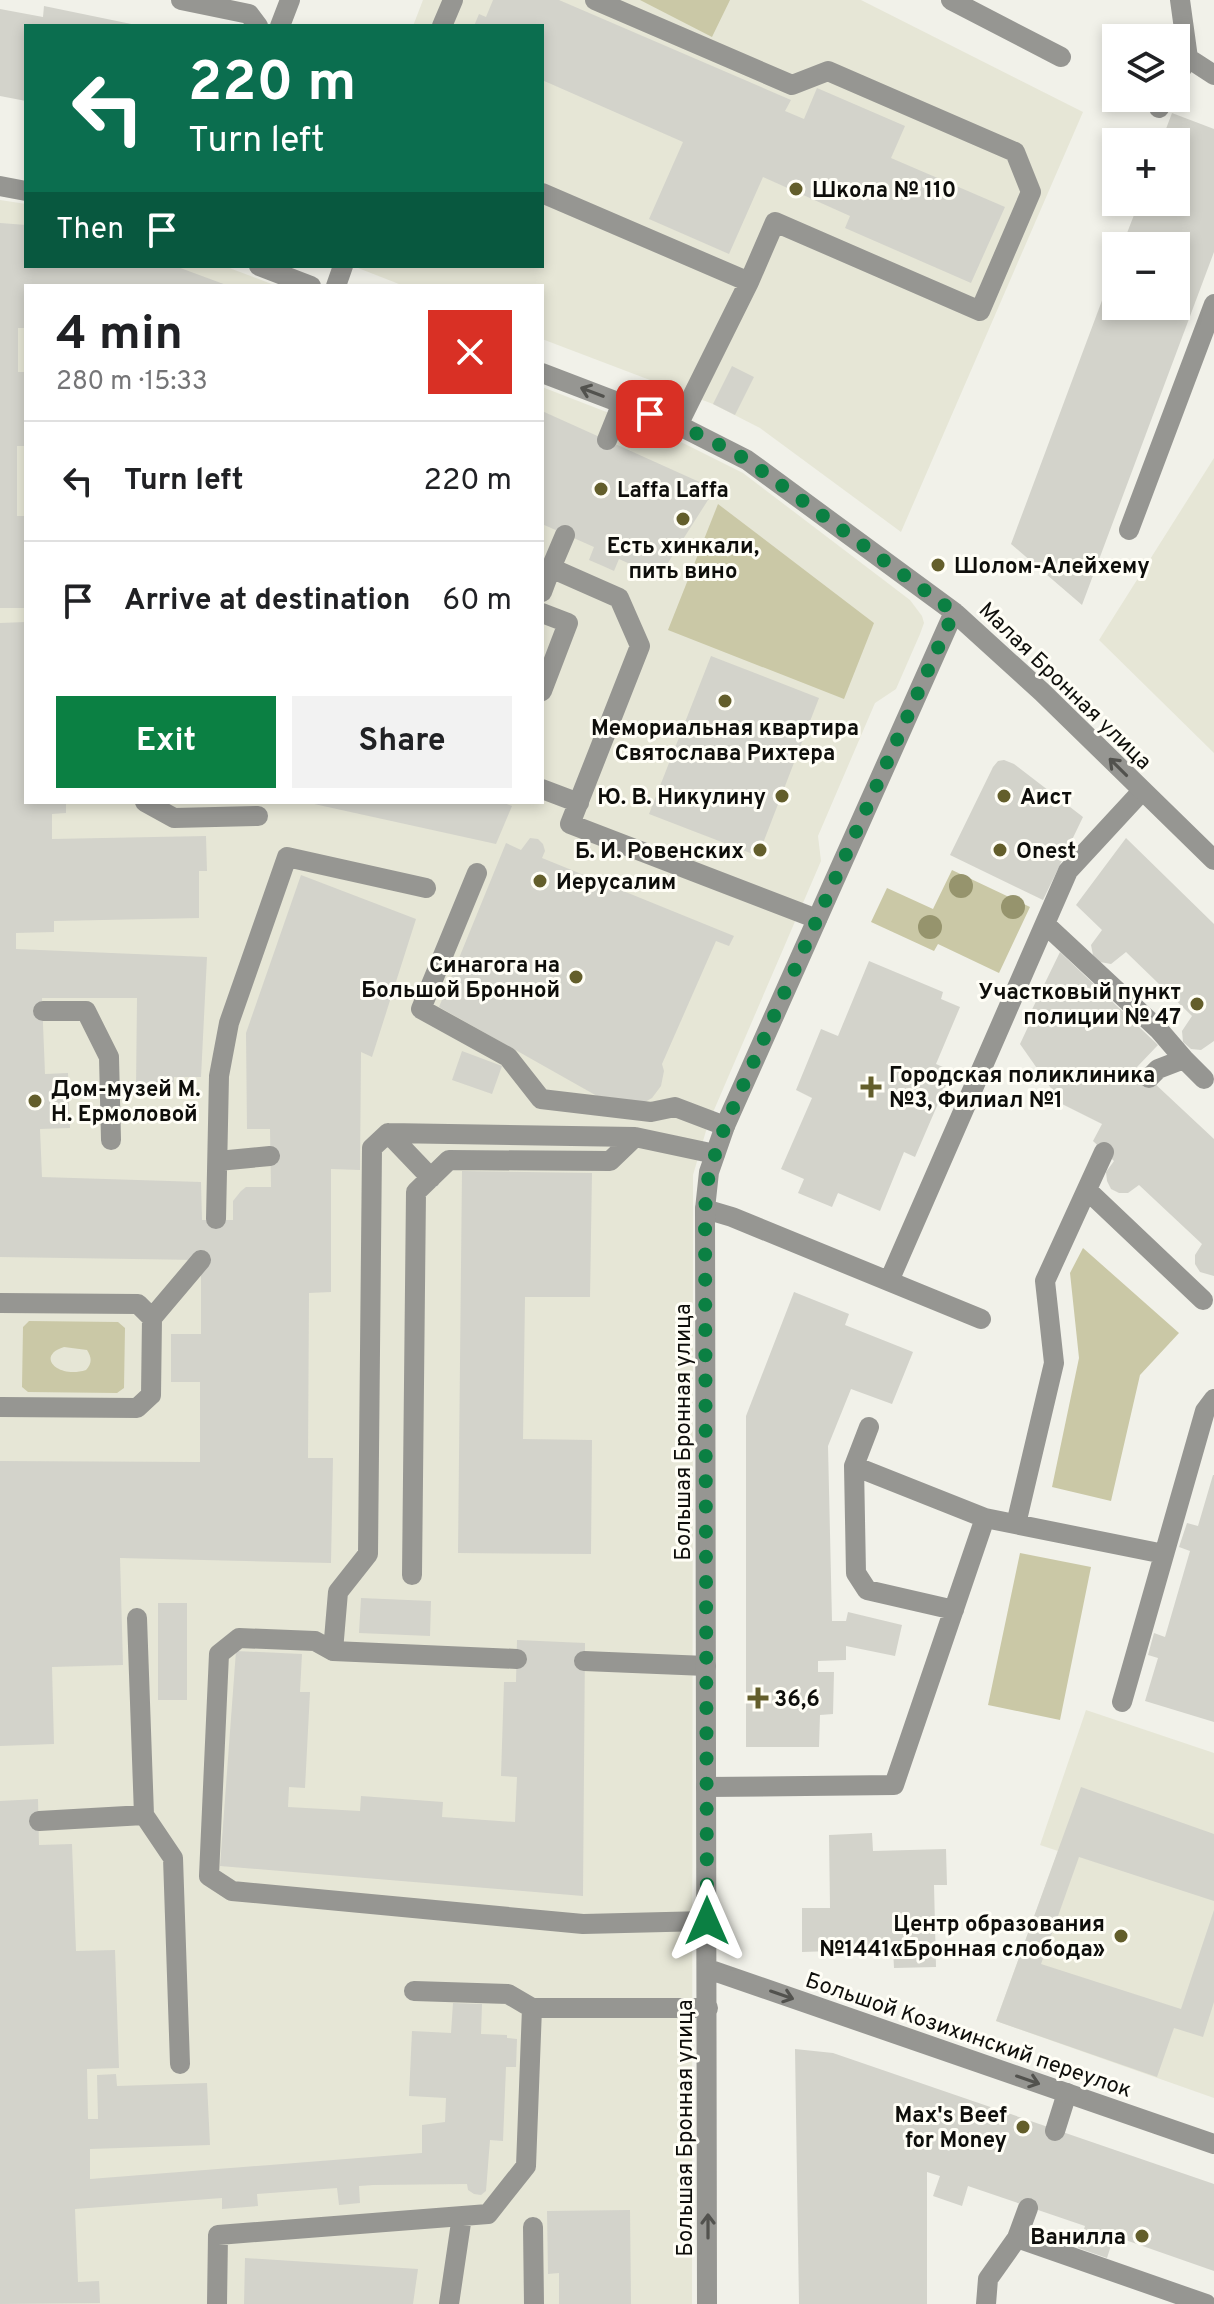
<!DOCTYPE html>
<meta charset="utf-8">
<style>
body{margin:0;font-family:Overpass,sans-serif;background:#f2f2f2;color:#202124;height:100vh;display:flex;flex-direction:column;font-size:30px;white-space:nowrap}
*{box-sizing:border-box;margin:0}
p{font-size:26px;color:#757577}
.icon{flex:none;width:44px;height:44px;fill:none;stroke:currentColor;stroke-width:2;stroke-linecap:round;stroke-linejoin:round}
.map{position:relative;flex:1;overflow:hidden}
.details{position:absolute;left:24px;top:284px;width:520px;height:520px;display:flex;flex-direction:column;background:#fff;border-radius:0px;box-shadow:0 4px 12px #0003}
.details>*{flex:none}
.guide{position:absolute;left:24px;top:24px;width:520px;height:244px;border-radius:0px;box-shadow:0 4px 12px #0003;background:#0b6e4f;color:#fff;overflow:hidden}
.fabs{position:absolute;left:1102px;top:24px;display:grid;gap:16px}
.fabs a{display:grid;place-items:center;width:88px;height:88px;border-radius:0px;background:#fff;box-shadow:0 4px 12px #0003;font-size:40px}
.pin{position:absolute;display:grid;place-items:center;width:68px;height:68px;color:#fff;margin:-34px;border-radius:16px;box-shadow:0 4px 12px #0006}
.me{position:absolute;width:88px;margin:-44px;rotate:0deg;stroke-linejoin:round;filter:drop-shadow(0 0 6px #0008)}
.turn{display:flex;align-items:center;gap:28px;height:168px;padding:0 32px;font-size:36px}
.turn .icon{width:104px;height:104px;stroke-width:2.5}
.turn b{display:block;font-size:56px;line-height:68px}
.then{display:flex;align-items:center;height:76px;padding:0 32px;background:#0003;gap:16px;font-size:30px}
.round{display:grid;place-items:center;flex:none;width:84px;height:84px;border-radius:0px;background:#f2f2f2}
.summary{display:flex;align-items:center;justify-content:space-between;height:136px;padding:0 32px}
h1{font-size:48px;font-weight:700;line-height:60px}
.button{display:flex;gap:16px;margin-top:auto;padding:16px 32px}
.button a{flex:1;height:92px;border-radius:0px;background:#0b8043;color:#fff;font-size:32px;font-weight:700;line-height:92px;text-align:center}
.button a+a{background:#f2f2f2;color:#202124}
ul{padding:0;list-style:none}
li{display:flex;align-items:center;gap:24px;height:120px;padding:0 32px;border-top:2px solid #e0e0e0}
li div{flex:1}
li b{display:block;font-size:30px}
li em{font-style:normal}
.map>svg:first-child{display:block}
.built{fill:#e6e6d6}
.green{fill:#cac8a6;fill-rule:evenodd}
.building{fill:#d3d3cb}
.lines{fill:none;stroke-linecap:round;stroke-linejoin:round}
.service{stroke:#969692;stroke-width:20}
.minor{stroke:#969692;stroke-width:20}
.tree{fill:#96946d}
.oneway{stroke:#52524e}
.route{stroke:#0b8043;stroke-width:14;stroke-dasharray:0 25.2}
.poi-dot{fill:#635e2b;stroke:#fffef6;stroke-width:3}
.labels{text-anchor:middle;stroke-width:6;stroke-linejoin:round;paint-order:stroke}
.poi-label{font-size:22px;font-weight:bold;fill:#0e0e0b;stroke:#fffef6;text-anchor:start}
.street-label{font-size:22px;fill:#0e0e0b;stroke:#fffef6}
</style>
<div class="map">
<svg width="1214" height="2304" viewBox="0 0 1214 2304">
<rect width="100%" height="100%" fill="#f1f1e9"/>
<path class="built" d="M423 0H861L1083 112 901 532 760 428 713 404 542 339V286H404L353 266H542V26H413Z
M0 200 26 204V266H224L277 286H26V802H542V387L671 437 743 473 910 600 922 616 924 623 920 634 896 689 875 703 818 836 821 861 708 1124 693 1175 692 2304H0Z
M1214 458V753L1099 640Z
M1086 1710 1214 1753V2098L996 2021 1058 1851 1040 1845Z"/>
<path class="green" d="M640 0H730L712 37Z
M718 504 874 623 844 699 668 630Z
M952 870 1030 907 999 973 938 944 934 951 871 922 887 888 933 909Z
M1083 1248 1179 1333 1140 1375 1111 1501 1052 1487 1079 1358 1070 1273Z
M29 1321 118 1322 125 1328 124 1388 117 1393 28 1392 22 1387 23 1327ZM64 1347 87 1350C92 1358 92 1363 86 1370 58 1379 35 1356 64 1347Z
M1020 1553 1091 1567 1060 1720 988 1705Z"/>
<path class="building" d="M493 0H559L791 100 785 111 804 119 817 88 905 126 891 158 1005 207 971 283 845 228 850 216 763 177 729 254 649 219 683 142 542 80V26H474L479 14 486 17Z
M44 6 141 26H26V101L0 96V9L43 17Z
M1172 113 1214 129V252L1082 605 1011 544 1116 263V306H1176V246H1122L1139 202H1176V142H1161Z
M0 223 26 225V266H175L229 286H26V328H18V372H26V446H17V516H26V608H0Z
M732 366 754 377 735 415 713 404Z
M542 411 715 489 659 577 619 559 614 571 603 566 589 560 594 547 542 524Z
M26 622V802H66V813L52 814V839L206 836 207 871H199V918L54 921V932L16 933V949L207 957 201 1077H174L173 1090H136L137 998H42L45 1074 68 1073 70 1128 40 1129 42 1177 201 1182 202 1220H233V1201L241 1191 246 1187H271L270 1129H247L246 1033 301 875 416 919 372 1057 361 1052 360 1170 331 1169V1292L309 1293 308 1458H333L331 1563 120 1558 123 1665 52 1667 54 1744 0 1746V1461L200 1462V1382H171V1334H201V1260L0 1257V623Z
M711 656 819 698 758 856 649 814Z
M1004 760 1014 764 1083 817 1043 900 950 855 993 767 998 761Z
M305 802H501L512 806 496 844Z
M530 838 538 839 543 844 545 851 542 858 734 936 729 946 716 941 662 1064 664 1071 661 1086 652 1098 645 1102 597 1096 439 1007 506 843 521 850Z
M1126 838 1214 924V1041L1201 1050 1191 1049 1183 1042 1182 1031 1192 1016 1126 952 1111 964 1100 962 1093 955 1091 945 1102 930 1076 905Z
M1060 952 1158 1045 1137 1067 1214 1139V1276L1200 1272 1195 1264V1255L1202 1244 1139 1185 1128 1193H1119L1111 1189 1107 1181 1106 1172 1114 1161 1093 1141 1102 1124 1062 1104 1020 1044 1028 1027 1024 1026Z
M869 961 943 992 941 999 960 1007 936 1064 952 1071 915 1157 904 1152 880 1211 838 1193 832 1207 798 1193 804 1179 781 1169 812 1098 796 1090 821 1029 838 1036Z
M462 1051 502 1066 492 1094 452 1080Z
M462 1171 592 1173 590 1297H525L523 1439 592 1440 591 1554 458 1553Z
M794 1292 849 1314 845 1325 913 1352 892 1404 851 1389 828 1446 832 1621H846L848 1612 902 1625 895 1656 846 1646V1660L818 1661V1672H834L833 1714 820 1715 819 1747H746V1416Z
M1213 1475H1214V1722L1145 1701 1158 1658 1148 1655 1154 1633 1165 1637 1190 1551 1179 1547 1187 1523 1198 1526Z
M361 1598 431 1601 430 1636 359 1633Z
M158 1603H187V1700H158Z
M517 1640 585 1643 583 1896 220 1866 236 1651 302 1654 300 1692H310L305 1788 289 1787 288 1807 360 1811 361 1796 443 1802 442 1817 515 1822 517 1777 501 1776 504 1682H516Z
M1081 1787 1214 1834V1901L1079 1857 1041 1964 1181 2009 1214 1910V2002L1203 2037 1174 2028 1157 2077 996 2021Z
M38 1799 39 1845 72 1844 76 1951 115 1950 119 2068 87 2069 88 2119H98L97 2075 116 2074 117 2086 207 2083 210 2145 90 2149V2179L422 2153V2125L445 2122 446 2098 409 2096 412 2031 451 2033 453 2003 482 2004 481 2034 507 2035V2038L517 2039 516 2067H506L503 2141 490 2140 486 2191 481 2195 474 2194 468 2190 467 2184 373 2185 359 2186 360 2203 339 2205 337 2188 257 2194 258 2206 222 2209V2198L75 2209 78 2282 99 2281 100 2303 0 2304V1801Z
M872 1833 873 1851 946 1849 947 1885H934L936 1967 894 1968 893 1949 802 1952V1908H830L829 1835Z
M795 2049 833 2053 1214 2184V2271L1114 2236 1107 2258 1078 2248 1085 2226 968 2186 962 2206 933 2196 940 2176 927 2172V2304H799Z
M630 2210 631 2304H559V2273L548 2274 547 2211Z
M245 2258 418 2269 413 2304H244Z"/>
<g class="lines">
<path class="service" d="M181 0 249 14 258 26
M595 0 792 85 828 71 1015 152 1031 192 980 311 775 222 749 282
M951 0 1061 57
M280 26 290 0
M442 26 453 0
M1188 58 1214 75
M1176 78 1188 58 1180 0
M1159 108 1165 98
M542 193 749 282 678 425
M336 286 343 266
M607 440 622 403
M1129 530 1214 304
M565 535 551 568 619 598 640 646 570 824 817 919
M542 592 551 568
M542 613 568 623 542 691
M542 789 579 803
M145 802 174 818 258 816
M477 873 421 1009 508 1057 541 1099 651 1112 675 1107 725 1126
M1045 924 1159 1030 1184 1059
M43 1011H86L109 1057 111 1140
M1149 1078 1158 1069 1184 1059 1204 1079
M388 1133 431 1178
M218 1161 270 1156
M1087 1190 1203 1300
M705 1209 732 1217 981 1319
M216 1219 219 1076 229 1023 287 857 426 888
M889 1281 1068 871 1142 791
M0 1303 138 1304 152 1318 151 1395 137 1408 0 1407
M152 1318 201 1260
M869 1427 854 1466 856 1573 867 1590 954 1610
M854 1466 985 1518
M1016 1524 1054 1363 1045 1281 1104 1152
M412 1575 416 1192 449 1160 610 1161 635 1137
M137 1618 144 1815
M333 1651 338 1592 368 1554 372 1148 388 1133 635 1137 715 1154
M517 1659 333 1651 315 1641 239 1638 219 1654 209 1876 232 1891 583 1924 707 1921
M584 1661 706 1666
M1122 1702 1205 1411 1214 1399
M706 1787 894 1785 985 1518 1164 1554
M39 1821 144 1815 173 1858 180 2064
M414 1991 508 1994 532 2008
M1055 2131 1067 2093
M533 2227 534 2304
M1017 2238 1206 2304
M217 2304 218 2235 488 2214 526 2166 532 2008H708
M449 2304 462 2216
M986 2304 988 2279 1017 2238 1028 2208"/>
<path class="minor" d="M0 186 26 191
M259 266 311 286
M542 373 678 425 747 460 954 612 1042 692 1214 860
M708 1969 1214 2144
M707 2304 705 1209 709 1172 725 1126 954 612"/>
</g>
<g class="tree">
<circle cx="961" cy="886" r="12"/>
<circle cx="1013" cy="907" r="12"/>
<circle cx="930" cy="927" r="12"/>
</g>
<defs><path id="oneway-shaft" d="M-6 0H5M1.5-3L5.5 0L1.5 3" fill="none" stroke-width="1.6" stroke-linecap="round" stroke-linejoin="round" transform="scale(2)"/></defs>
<g class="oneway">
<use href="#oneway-shaft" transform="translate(592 392) rotate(-159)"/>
<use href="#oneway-shaft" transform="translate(1118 767) rotate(-135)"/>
<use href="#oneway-shaft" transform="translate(782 1995) rotate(19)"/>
<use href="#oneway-shaft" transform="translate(1028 2080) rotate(19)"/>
<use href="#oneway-shaft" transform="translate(708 2226) rotate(-90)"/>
</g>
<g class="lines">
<path class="route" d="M650 414 705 437 747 460 954 612 725 1126 709 1172 705 1209 707 1921"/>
</g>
<g class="poi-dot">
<circle cx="796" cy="189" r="8"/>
<circle cx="601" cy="489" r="8"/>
<circle cx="683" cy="519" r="8"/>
<circle cx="938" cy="565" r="8"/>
<circle cx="725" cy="701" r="8"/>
<circle cx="782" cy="796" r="8"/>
<circle cx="1004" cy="796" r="8"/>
<circle cx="760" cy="850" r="8"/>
<circle cx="1000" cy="850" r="8"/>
<circle cx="540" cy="881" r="8"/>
<circle cx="576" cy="977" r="8"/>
<circle cx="1197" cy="1004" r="8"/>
<path d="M867 1075h8v8h8v8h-8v8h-8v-8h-8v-8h8z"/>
<circle cx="35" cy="1101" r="8"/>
<path d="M754 1686h8v8h8v8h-8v8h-8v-8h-8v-8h8z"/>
<circle cx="1121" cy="1936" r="8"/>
<circle cx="1023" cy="2127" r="8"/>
<circle cx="1142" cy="2236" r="8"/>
</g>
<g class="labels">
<g class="poi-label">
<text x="812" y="197">Школа № 110</text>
<text x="617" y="497">Laffa Laffa</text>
<text x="683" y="553" text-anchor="middle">Есть хинкали,<tspan x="683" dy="25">пить вино</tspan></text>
<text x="954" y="573">Шолом-Алейхему</text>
<text x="725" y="735" text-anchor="middle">Мемориальная квартира<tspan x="725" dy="25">Святослава Рихтера</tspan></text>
<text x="766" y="804" text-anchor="end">Ю. В. Никулину</text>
<text x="1020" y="804">Аист</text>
<text x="744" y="858" text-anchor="end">Б. И. Ровенских</text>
<text x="1016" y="858">Onest</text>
<text x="556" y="889">Иерусалим</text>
<text x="560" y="972" text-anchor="end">Синагога на<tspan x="560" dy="25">Большой Бронной</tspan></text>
<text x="1181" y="999" text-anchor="end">Участковый пункт<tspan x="1181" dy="25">полиции № 47</tspan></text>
<text x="889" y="1082">Городская поликлиника<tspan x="889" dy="25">№3, Филиал №1</tspan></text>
<text x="51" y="1096">Дом-музей М.<tspan x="51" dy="25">Н. Ермоловой</tspan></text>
<text x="774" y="1706">36,6</text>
<text x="1105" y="1931" text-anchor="end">Центр образования<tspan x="1105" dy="25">№1441«Бронная слобода»</tspan></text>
<text x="1007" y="2122" text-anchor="end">Max's Beef<tspan x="1007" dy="25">for Money</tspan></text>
<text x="1126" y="2244" text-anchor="end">Ванилла</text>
</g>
<g class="street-label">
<text transform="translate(1066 685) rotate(44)" y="8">Малая Бронная улица</text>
<text transform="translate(682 1432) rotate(-90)" y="8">Большая Бронная улица</text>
<text transform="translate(969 2034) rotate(19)" y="8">Большой Козихинский переулок</text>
<text transform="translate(684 2128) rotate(-90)" y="8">Большая Бронная улица</text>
</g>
</g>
</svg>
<div class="fabs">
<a><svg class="icon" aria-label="layers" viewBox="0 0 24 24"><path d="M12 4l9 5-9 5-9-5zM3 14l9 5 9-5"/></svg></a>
<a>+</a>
<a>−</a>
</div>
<div class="pin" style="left:650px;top:414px;background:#d93025"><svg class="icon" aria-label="arrive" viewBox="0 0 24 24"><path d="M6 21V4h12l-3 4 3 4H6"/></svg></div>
<svg class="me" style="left:707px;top:1921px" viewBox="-20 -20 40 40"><path d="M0-17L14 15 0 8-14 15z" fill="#0b8043" stroke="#fff" stroke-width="4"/></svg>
<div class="guide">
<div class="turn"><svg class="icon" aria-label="left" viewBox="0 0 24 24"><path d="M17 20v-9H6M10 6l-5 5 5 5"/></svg><div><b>220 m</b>Turn left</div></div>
<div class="then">Then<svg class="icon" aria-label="arrive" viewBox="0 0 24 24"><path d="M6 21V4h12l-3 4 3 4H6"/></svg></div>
</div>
<section class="details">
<div class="summary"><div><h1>4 min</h1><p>280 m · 15:33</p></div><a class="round" style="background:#d93025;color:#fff"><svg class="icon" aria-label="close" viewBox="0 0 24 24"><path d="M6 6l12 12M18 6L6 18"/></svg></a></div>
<ul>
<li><svg class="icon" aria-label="left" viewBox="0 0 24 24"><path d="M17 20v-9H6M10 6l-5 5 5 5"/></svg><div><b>Turn left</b></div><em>220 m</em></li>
<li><svg class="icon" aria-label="arrive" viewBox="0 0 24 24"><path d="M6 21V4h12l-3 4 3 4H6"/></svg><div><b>Arrive at destination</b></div><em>60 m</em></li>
</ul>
<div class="button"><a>Exit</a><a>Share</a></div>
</section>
</div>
